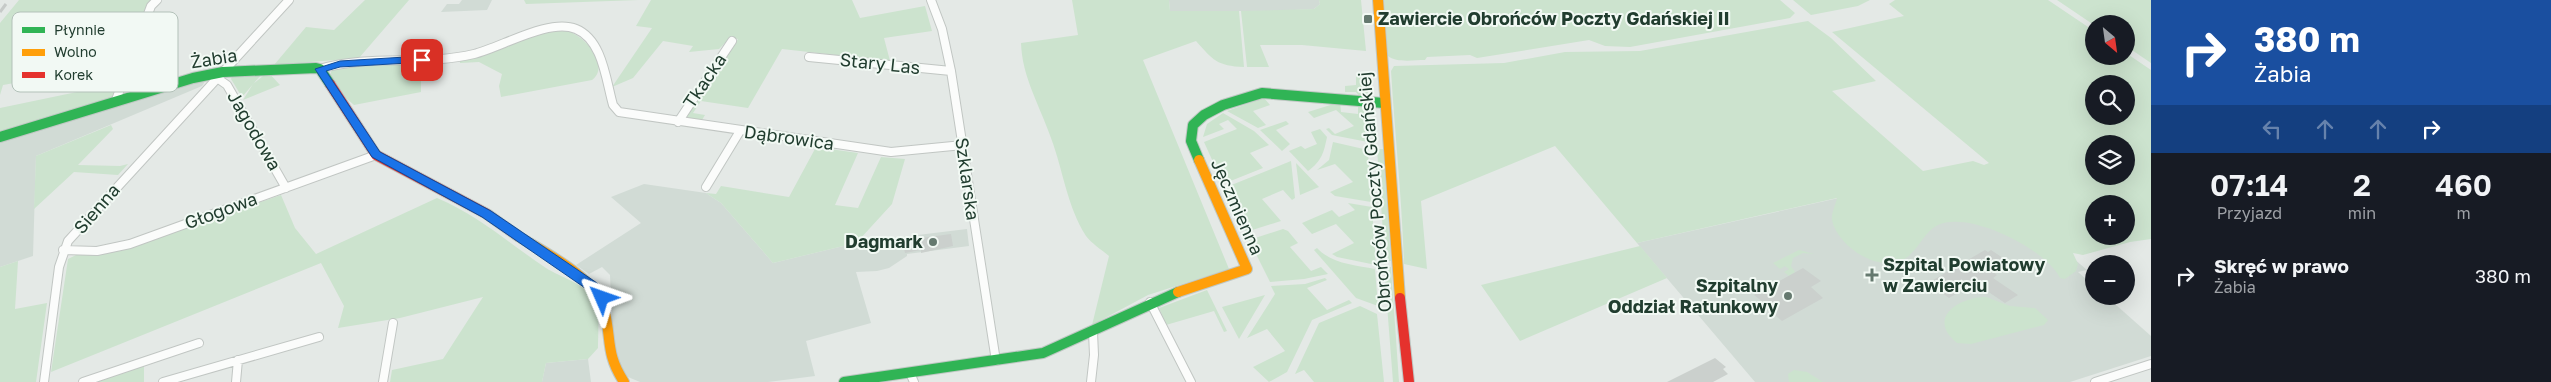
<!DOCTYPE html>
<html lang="pl">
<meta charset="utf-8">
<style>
body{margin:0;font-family:"Golos Text",sans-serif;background:#20242c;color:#f1f3f6;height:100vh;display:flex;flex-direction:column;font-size:19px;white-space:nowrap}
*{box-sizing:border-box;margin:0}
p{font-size:16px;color:#9ea1a6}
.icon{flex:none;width:28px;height:28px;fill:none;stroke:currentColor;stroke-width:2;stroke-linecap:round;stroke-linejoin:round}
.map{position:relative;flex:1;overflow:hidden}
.side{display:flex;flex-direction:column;background:#171b24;width:400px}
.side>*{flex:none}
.banner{background:#1a4fa0;color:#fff;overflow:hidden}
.needle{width:32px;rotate:151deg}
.controls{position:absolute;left:2085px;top:15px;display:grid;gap:10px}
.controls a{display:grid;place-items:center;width:50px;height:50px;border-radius:50%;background:#171b24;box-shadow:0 5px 20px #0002;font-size:25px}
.pin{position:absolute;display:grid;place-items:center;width:42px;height:42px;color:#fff;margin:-21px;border-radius:10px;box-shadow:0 2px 8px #0006}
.me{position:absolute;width:55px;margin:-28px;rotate:313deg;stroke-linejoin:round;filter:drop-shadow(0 0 4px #0008)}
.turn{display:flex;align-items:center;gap:18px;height:105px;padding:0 20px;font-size:22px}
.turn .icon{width:65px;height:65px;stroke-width:2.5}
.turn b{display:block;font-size:35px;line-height:42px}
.lanes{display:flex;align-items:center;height:48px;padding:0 20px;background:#0003;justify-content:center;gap:25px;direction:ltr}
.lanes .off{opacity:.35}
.eta{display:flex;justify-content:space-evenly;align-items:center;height:85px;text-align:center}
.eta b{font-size:30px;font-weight:600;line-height:35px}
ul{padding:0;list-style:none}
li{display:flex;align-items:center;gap:15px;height:75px;padding:0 20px}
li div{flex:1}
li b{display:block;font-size:19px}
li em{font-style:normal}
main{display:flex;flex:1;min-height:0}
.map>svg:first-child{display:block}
.built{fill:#d1dbd5}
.green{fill:#cce3ce;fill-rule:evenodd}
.building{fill:#cbd0cd}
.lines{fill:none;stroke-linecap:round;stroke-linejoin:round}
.street-casing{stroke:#c1c6c3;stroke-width:10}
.fast-casing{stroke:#bfc7c3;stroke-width:12}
.slow-casing{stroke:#bfc7c3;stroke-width:12}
.jam-casing{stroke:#bfc7c3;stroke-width:12}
.street{stroke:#fbfcfb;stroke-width:8}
.fast{stroke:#30b455;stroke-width:10}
.slow{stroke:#ff9f0a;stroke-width:10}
.jam{stroke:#e5322d;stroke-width:10}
.rail{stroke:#c6cac8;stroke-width:3;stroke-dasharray:10 5;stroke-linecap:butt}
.route{fill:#1a73e8;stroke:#114b97}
.poi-dot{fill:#65796f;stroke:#f2f9f4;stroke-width:2}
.labels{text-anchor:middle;stroke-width:4;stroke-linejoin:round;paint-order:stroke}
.poi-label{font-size:18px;font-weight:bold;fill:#213d2f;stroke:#f2f9f4;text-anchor:start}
.street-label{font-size:18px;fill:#213d2f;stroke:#f2f9f4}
.key{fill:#f2f9f4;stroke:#b3c1b9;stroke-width:1}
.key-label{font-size:14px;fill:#213d2f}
</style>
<main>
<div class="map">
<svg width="2151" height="382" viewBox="0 0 2151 382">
<rect width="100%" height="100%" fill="#e4e9e6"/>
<path class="built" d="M462 0H492L487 10 441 12 447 4H459Z
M1169 0H1319L1320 4 1314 9 1275 11H1170Z
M206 80 202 86 36 156 33 256 0 267V141L161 91Z
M1969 169 2087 270 2078 272 2094 286V296H2106L2151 336V356L2070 382H1755L1637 243Z
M644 184 706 193 721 203 773 263 860 242 967 229 969 246 907 254V256L889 268 877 271 856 272 871 323 806 341 815 376 768 382H640L628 377 621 369 613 345 610 275 602 267 589 274 576 265 641 223 611 197Z
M588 359 591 382H542L546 363Z"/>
<path class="green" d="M19 0H153L141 28 69 39 65 56 133 46 127 63 3 85 0 95V23Z
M365 0H409L359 58 274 65 306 27 334 30Z
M524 0H639L526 4Z
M651 0H852L860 18 925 6 932 31 884 38 890 61 782 49 748 108 701 101 693 113 705 115 702 120H688L685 115 738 39 730 38 719 49 689 52 693 46 663 41 633 78 612 87 652 28 636 26Z
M1072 0H1169L1170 11H1239L1244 67C1217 66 1213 60 1196 41L1143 60 1229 269 1148 295 1092 325 1109 256C1102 250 1091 243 1086 236 1067 206 1063 170 1051 138 1040 106 1022 77 1021 43L1078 35Z
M1319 0H1361L1366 51 1302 45H1260L1269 67H1247L1241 11 1314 9 1320 4Z
M1384 0H1780L1795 13 1790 18 1630 47 1605 46 1589 40 1477 58 1470 55 1427 57 1425 60C1414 60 1396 63 1388 56Z
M1793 0H1870L1858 6 1811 15Z
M1895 0H2048L2094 31V56H2126V53L2151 70V239L2130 242 2083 255 2073 253 2078 264 2076 271 2065 279 2060 278C2046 249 1969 210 1938 225 1922 233 1917 255 1900 261 1875 271 1837 245 1832 220 1831 213 1836 204 1837 198L1637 243 1555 146 1421 201 1427 269 1404 264C1402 199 1395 135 1391 71L1394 66 1504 63 1565 52 1640 51 1808 21 1831 38 1876 81 1832 91 1923 171 1973 161 1984 165 1989 163 1832 32 1904 16 1889 4ZM2094 84H2126V116H2094ZM2094 144H2126V176H2094ZM2094 204H2126V236H2094Z
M2057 0H2151V63L2126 46V24L2094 25Z
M564 30C585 34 611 66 592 80L501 97 499 86 502 74 479 62 460 63V59L549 32Z
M431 62 421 80V92L354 105 346 98 330 75 332 69 336 67Z
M268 72 280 85 243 100 253 84Z
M1356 73 1366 74 1368 97H1360L1356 92H1345V86L1356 85Z
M261 75 242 97 231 79 232 76Z
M120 83 115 98 0 133V108Z
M1264 98 1270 105 1253 111 1266 125 1258 128 1227 111Z
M1340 102 1341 112 1358 114V106L1368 107V142L1332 135 1326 129 1329 128 1335 134 1354 126 1336 110 1314 118 1308 112Z
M1223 113 1254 131 1269 145 1250 153 1263 168 1223 184 1204 142 1237 129 1228 120 1219 124 1224 129 1203 137 1207 124Z
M1286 121 1289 124 1276 130 1290 144 1282 151 1260 130Z
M111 125 113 129 78 165 120 166 128 164 118 175 74 172 34 209 36 156Z
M1320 129 1327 137C1324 152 1322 161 1308 171L1289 151 1301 146 1305 149 1317 144 1311 132Z
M1333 142 1368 150 1371 202 1335 196 1330 192 1353 182 1335 164 1317 170 1329 160Z
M816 147 858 153 835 205 858 208 881 157 905 159 892 204 859 240 860 242 773 263 721 203 706 193 716 194 721 186 789 197Z
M1377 149H1383L1391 261H1385Z
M1291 161 1295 198 1292 200 1283 190 1262 199 1281 221 1246 232 1224 188Z
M1296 163 1319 187 1300 195Z
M281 195 295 228 316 254 437 198C481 217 507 242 546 268 560 277 585 284 595 299 600 308 598 336 598 348L588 359 546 363 542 382H390L392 370 443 359 483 297 400 318 338 328 344 306 321 263 51 372 68 259 78 254H101L129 247Z
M1348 203 1372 207 1376 265 1337 257 1332 254 1354 243 1336 224 1312 234 1302 223 1332 210 1339 217 1355 210Z
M1283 229 1288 231 1298 243 1290 247 1311 271 1321 267 1328 274 1304 279 1270 282 1249 240Z
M1640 246 1667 278 1520 341 1481 285Z
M1317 248C1332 264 1355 265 1375 269L1378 306 1356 298 1314 250Z
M1799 250 1814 254 1803 253 1793 258 1791 266 1795 272 1789 276 1784 272 1789 269 1785 266 1780 269 1773 263Z
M18 261 15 309 47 303 36 382H0V267Z
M1384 266 1391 267 1399 382H1393Z
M1325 278 1327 280 1307 288 1327 310 1349 300 1352 303 1312 320 1287 372 1269 382 1253 367 1285 351 1267 329 1247 338 1275 294 1271 286 1305 284Z
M1207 290 1227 331 1224 332 1214 311 1166 325 1159 308Z
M1265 295 1239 339 1222 307Z
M1986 297 2010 306 2035 308 2048 320 2044 325 1971 344 1957 343C1926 318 1959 297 1986 297Z
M1360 306 1377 314 1384 382H1314L1304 370 1295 374 1319 323Z
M144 365V382H92Z
M1794 370 1807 372 1823 382H1789L1788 374Z"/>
<path class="building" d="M951 234 953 246 921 253V250L905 253 903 244 922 241 921 238Z
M1985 250 1988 252 1991 250 2009 262 1993 272 1997 275 1993 278 2018 295 2005 303 1975 283 1949 298 1928 283Z
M1803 268 1821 281 1811 287 1823 298 1782 321 1770 311 1773 310 1754 295Z
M1715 358 1726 367 1723 369 1728 374 1713 382H1667Z"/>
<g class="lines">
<g class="street-casing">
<path id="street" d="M931 0 942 29 951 71 996 361
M809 57 951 71
M320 69C370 54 424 66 474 54 502 47 549 18 576 29 603 40 606 81 613 105L619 112 891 152 963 145
M217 78 227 85 286 188
M116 100 151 6 157 0
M678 122 732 41
M706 187 740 131
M63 250 97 251 130 244 376 155
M1150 302 1191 382
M910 373 914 382
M44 382 59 267 68 241 289 0
M83 382 199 343
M163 382 319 337
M236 382 238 360
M383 382 393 323
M1091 382 1094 355 1093 332
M2095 382 2151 364"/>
</g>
<g class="fast-casing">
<path id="fast" d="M0 137 193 78 223 72 316 68 320 69 330 84
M1199 160 1191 141 1193 125 1204 115 1223 105 1262 93 1384 103
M844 382 1043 353 1178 292"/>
</g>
<g class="slow-casing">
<path id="slow" d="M1378 0 1400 298
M518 236C545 253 595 277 604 309 612 339 605 353 624 382
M1178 292 1247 269 1199 160"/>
</g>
<g class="jam-casing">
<path id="jam" d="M330 84 376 155 487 214 518 236
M1400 298 1409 382"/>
</g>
<use href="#street" class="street"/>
<use href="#fast" class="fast"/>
<use href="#slow" class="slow"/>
<use href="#jam" class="jam"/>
<path class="rail" d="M0 12 9 0"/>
</g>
<path class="route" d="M422 56 425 57V62L340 67 326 71 380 152 491 211 597 283 608 298 607 301H598L588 290 482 217 372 157 315 69 340 61Z"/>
<g class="poi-dot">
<rect x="1363" y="14" width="10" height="10" rx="2.5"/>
<circle cx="933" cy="242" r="5"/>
<path d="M1869.5 267.5h5v5h5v5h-5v5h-5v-5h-5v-5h5z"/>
<circle cx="1788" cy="296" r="5"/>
</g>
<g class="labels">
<g class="poi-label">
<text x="1378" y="25">Zawiercie Obrońców Poczty Gdańskiej II</text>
<text x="923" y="248" text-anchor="end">Dagmark</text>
<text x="1883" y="271">Szpital Powiatowy<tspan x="1883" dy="21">w Zawierciu</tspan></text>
<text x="1778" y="292" text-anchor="end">Szpitalny<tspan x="1778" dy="21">Oddział Ratunkowy</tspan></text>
</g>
<g class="street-label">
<text transform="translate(214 59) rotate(-9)" y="6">Żabia</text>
<text transform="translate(880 64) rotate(6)" y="6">Stary Las</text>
<text transform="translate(705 81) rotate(-56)" y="6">Tkacka</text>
<text transform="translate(254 131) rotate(60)" y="6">Jagodowa</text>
<text transform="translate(789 138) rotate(8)" y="6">Dąbrowica</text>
<text transform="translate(967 179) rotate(82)" y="6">Szklarska</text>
<text transform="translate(1375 192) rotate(-95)" y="6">Obrońców Poczty Gdańskiej</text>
<text transform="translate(1237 207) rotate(66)" y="6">Jęczmienna</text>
<text transform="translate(97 209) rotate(-49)" y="6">Sienna</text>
<text transform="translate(221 211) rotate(-20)" y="6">Głogowa</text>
</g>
</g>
<rect x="12" y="12" width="166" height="80" rx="8" class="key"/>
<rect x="22" y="27" width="23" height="6" fill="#30b455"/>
<rect x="22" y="49" width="23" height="7" fill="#ff9f0a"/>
<rect x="22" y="72" width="23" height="6" fill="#e5322d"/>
<g class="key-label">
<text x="54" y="35">Płynnie</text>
<text x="54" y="57">Wolno</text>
<text x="54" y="80">Korek</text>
</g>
</svg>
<div class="controls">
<a><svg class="needle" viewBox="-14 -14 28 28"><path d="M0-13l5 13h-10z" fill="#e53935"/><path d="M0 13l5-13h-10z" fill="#9ea1a6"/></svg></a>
<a><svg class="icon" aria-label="search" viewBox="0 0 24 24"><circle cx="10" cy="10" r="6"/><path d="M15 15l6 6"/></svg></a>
<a><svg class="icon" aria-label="layers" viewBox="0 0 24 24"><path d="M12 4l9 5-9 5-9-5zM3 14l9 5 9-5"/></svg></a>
<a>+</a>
<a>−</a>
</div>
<div class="pin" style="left:422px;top:60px;background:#d93025"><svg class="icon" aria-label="arrive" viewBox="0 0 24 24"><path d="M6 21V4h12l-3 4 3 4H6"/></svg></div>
<svg class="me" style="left:602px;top:298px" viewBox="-20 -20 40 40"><path d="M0-17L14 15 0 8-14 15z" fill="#1a73e8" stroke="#fff" stroke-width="4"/></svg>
</div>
<section class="side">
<div class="banner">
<div class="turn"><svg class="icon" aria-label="right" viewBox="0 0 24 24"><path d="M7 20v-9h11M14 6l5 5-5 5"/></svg><div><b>380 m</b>Żabia</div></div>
<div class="lanes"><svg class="icon off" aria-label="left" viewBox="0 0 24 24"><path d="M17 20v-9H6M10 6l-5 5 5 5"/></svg><svg class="icon off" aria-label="ahead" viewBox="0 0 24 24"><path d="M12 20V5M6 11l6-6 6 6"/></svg><svg class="icon off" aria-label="ahead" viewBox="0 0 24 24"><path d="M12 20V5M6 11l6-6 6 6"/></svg><svg class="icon" aria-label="right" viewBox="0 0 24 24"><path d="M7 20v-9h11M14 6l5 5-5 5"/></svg></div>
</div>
<div class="eta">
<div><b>07:14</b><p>Przyjazd</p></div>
<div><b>2</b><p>min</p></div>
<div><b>460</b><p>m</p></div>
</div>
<ul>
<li><svg class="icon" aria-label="right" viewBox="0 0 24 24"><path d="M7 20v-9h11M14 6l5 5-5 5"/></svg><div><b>Skręć w prawo</b><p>Żabia</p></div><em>380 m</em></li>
</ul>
</section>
</main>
